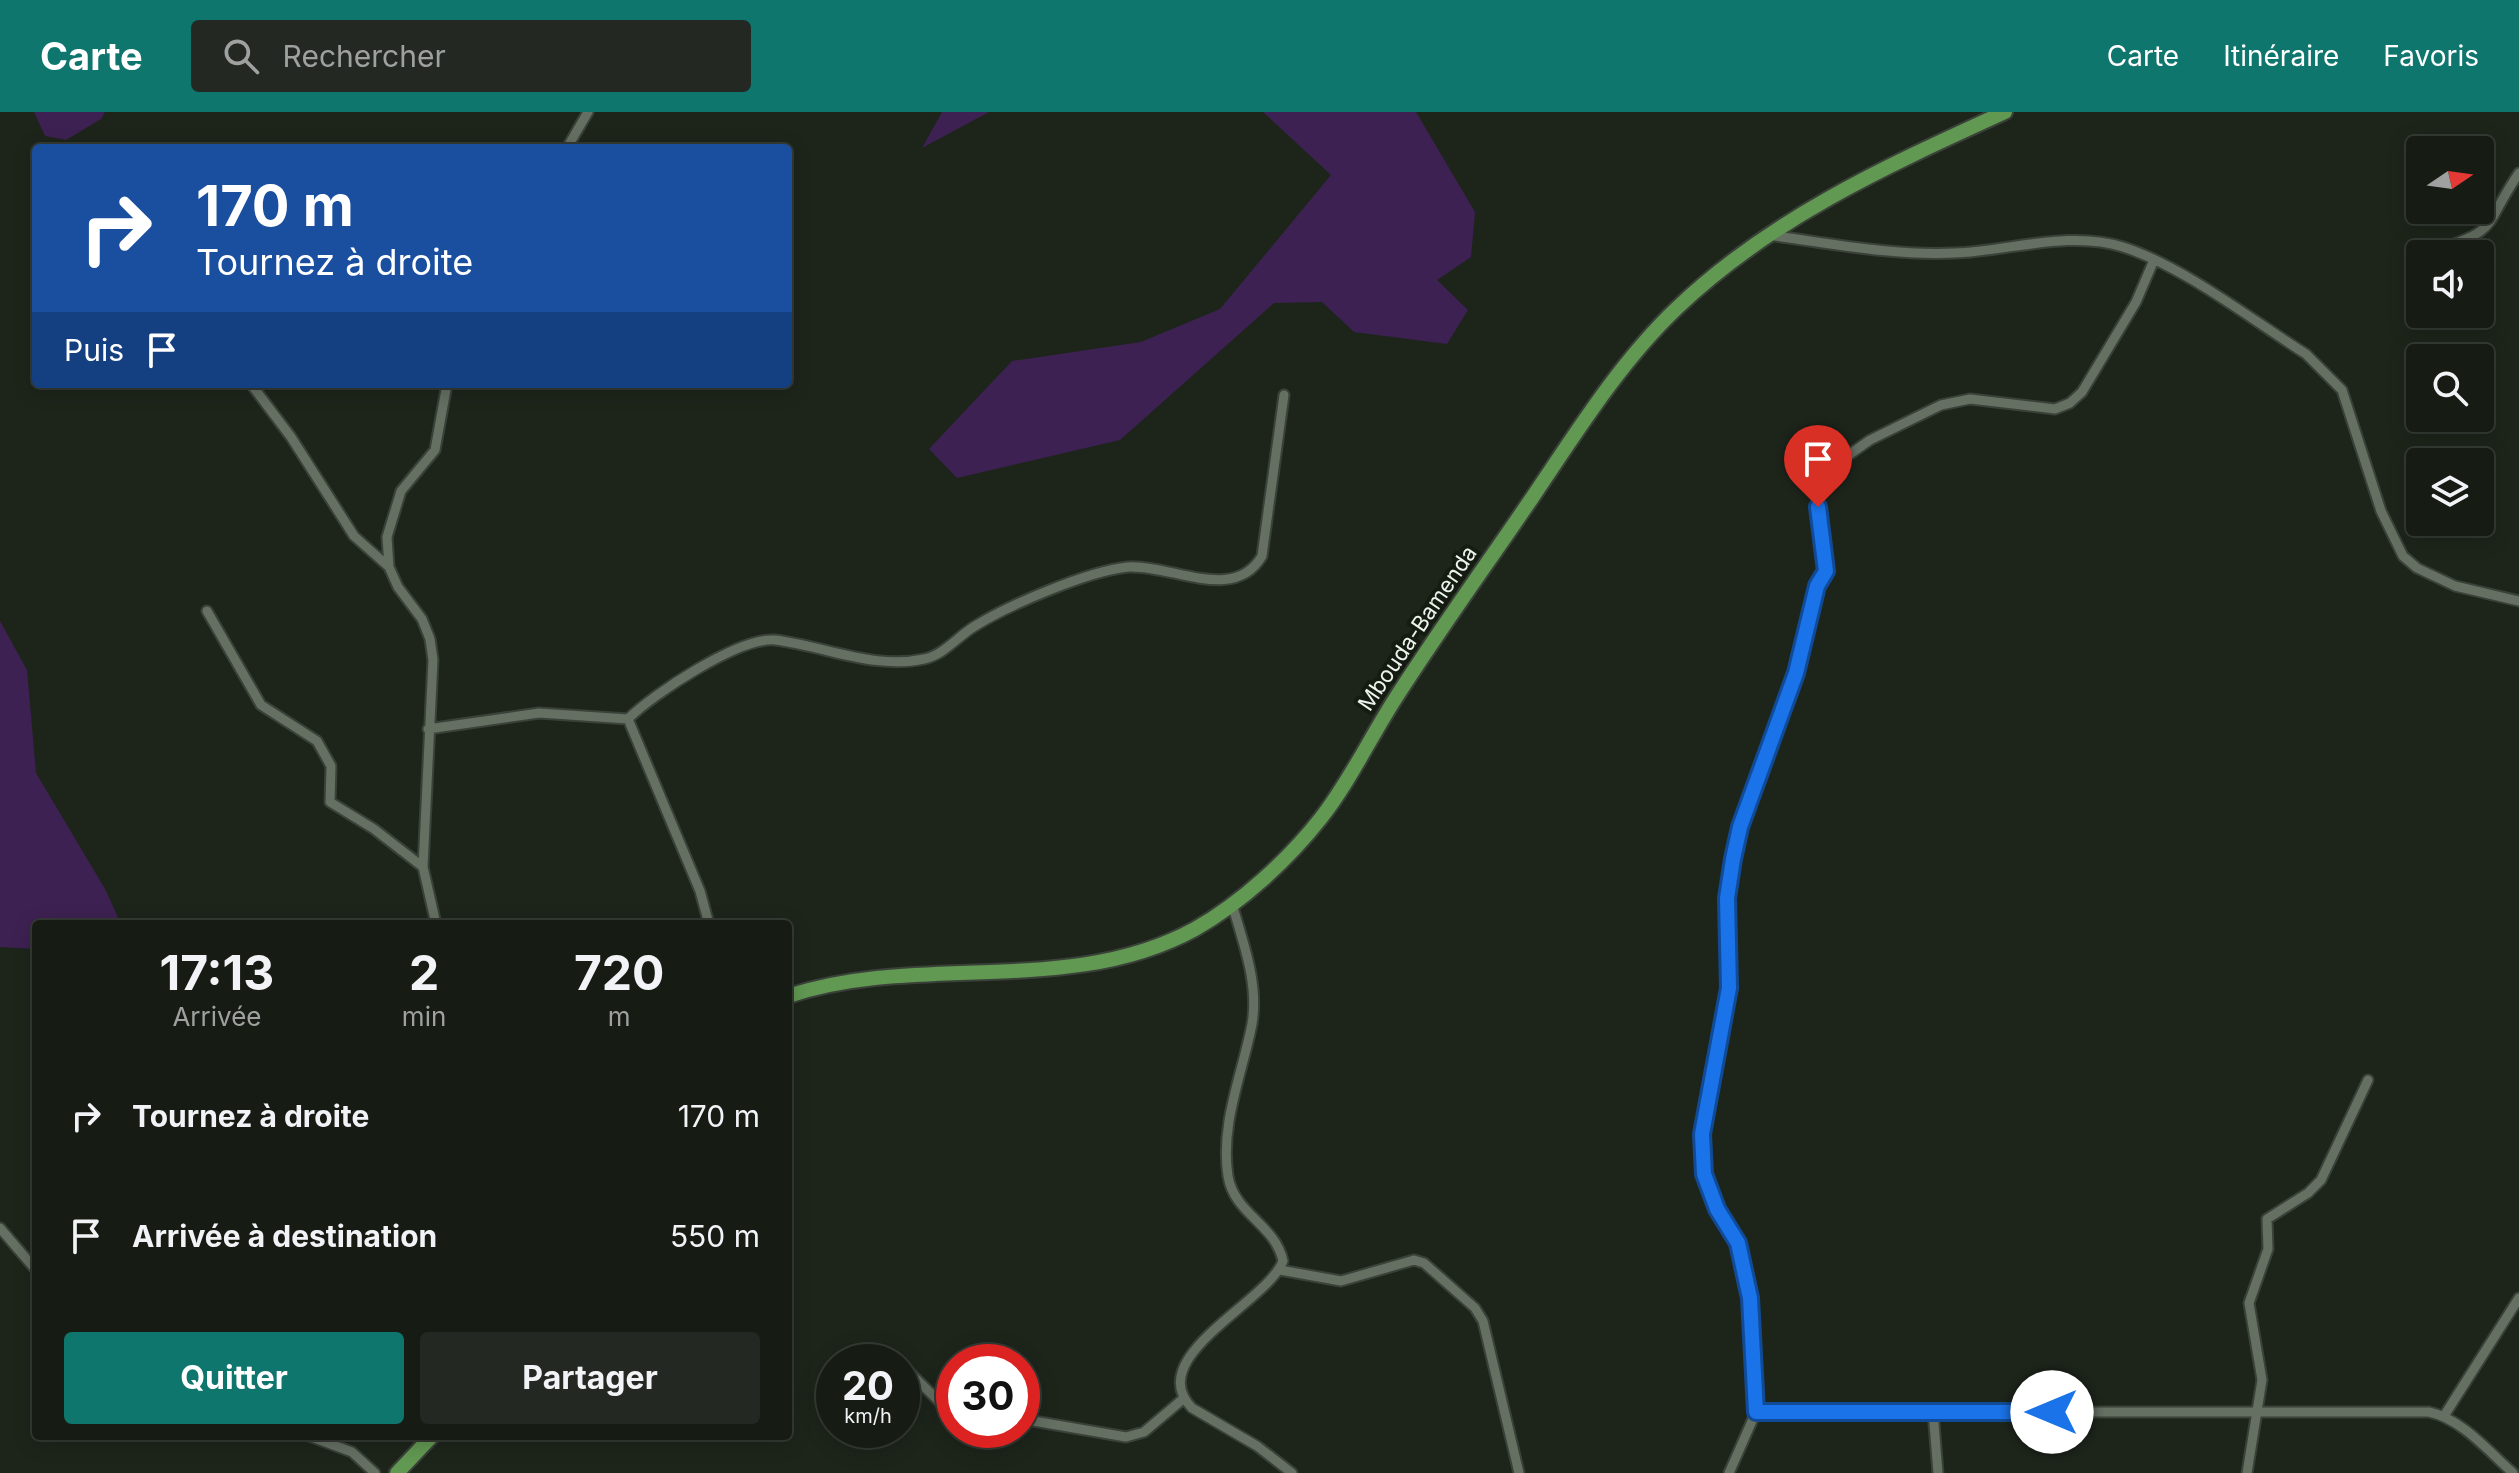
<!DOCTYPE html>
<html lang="fr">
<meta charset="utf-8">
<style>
body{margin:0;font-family:Inter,sans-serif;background:#232922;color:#f1f3f6;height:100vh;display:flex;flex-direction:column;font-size:30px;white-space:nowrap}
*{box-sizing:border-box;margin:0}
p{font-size:26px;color:#9ea1a0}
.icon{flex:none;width:44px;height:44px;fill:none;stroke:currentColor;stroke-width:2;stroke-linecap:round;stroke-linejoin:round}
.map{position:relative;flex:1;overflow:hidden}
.side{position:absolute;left:32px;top:808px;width:760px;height:520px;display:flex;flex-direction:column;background:#161c14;border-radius:8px;box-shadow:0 4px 20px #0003,0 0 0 2px #353a34}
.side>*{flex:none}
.guide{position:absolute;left:32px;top:32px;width:760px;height:244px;border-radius:8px;box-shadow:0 4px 20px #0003,0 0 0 2px #353a34;background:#1a4fa0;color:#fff;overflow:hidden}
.needle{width:52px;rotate:77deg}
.controls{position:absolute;left:2406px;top:24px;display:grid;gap:16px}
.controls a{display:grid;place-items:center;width:88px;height:88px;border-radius:8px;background:#161c14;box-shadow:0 4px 20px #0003,0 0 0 2px #353a34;font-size:40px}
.speed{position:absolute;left:816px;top:1232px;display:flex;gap:16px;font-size:40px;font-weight:700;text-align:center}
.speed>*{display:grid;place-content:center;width:104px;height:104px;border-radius:50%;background:#161c14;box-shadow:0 4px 20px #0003,0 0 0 2px #353a34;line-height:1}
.speed small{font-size:20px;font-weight:400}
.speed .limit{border:12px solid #d22;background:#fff;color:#111}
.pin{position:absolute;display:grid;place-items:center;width:68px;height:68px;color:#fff;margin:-82px -34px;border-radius:50% 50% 50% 0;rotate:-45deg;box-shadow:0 0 8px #0007}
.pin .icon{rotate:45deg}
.me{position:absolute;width:88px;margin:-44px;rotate:270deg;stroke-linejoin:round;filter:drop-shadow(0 0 6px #0008)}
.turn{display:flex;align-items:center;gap:28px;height:168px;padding:0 32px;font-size:36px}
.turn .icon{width:104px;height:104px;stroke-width:2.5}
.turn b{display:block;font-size:56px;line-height:68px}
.then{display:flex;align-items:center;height:76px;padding:0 32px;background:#0003;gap:16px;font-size:30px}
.eta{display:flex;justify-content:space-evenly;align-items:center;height:136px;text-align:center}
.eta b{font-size:48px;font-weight:700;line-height:56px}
.primary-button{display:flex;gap:16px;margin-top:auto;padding:16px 32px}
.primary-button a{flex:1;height:92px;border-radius:8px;background:#0f766e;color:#fff;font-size:32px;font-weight:700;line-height:92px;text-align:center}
.primary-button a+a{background:#232922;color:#f1f3f6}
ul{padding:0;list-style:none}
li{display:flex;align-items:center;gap:24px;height:120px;padding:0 32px}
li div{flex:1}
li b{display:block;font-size:30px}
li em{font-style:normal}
header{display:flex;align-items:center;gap:48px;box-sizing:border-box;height:112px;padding:0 40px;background:#0f766e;color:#fff}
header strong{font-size:38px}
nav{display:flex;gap:44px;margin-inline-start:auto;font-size:28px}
.search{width:560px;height:72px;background:#232922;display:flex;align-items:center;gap:20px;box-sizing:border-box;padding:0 28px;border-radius:8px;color:#9ea1a0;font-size:30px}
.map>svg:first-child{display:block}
.green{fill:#3d2152}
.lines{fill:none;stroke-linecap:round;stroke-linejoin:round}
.minor-casing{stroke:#3a4139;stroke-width:13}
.trunk-casing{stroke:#3a4139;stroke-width:18}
.minor{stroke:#656f62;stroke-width:9}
.trunk{stroke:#619852;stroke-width:14}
.route-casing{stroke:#114b97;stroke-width:20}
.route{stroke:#1a73e8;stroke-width:14}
.labels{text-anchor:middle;stroke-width:8;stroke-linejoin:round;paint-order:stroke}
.street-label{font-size:22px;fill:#eef4ed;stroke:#141c12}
</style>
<header>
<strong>Carte</strong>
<div class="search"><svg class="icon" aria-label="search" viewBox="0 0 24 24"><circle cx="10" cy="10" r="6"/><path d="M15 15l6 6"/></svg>Rechercher</div>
<nav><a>Carte</a><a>Itinéraire</a><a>Favoris</a></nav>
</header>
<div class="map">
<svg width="2519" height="1361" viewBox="0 0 2519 1361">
<rect width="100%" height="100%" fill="#1d251b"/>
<path class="green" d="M34 0H105L101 7 66 28 45 24Z
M942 0H989L922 36Z
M1263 0H1416L1475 100 1471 145 1437 168 1468 198 1447 232 1354 220 1322 190 1274 191 1120 328 957 366 929 337 1012 249 1141 230 1220 197 1331 63Z
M0 509 27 558 36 661 105 777 121 812H36V837L0 835Z"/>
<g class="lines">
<g class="minor-casing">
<path id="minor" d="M567 36 588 0
M1768 123C1829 131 1892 144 1955 141 2009 139 2070 118 2123 135 2183 154 2252 208 2306 242L2342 278 2381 399 2403 444 2417 456 2455 474 2519 489
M2433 139C2503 117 2482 114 2519 61
M251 272 291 325 354 424 389 455
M207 499 261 593 317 629 331 654 330 690 374 717 423 755
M628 607C653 582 739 525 775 528 825 534 874 558 924 547 944 543 958 524 975 514 1009 493 1088 459 1128 455 1171 452 1234 492 1262 444L1284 283
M428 617 539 601 628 607 700 779 709 812
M1232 792C1243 830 1259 872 1252 912 1242 963 1220 1012 1228 1064 1234 1102 1275 1112 1283 1149 1268 1190 1142 1245 1192 1296L1257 1334 1292 1361
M436 812 423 755 433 548 430 527 422 507 398 475 389 455 387 425 401 379 435 338 447 272
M0 1116 36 1158
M1280 1158 1341 1169 1414 1148 1424 1151 1475 1196 1483 1209 1519 1361
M902 1253 954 1304
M1933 1299 1938 1361
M1756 1300H2429C2462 1307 2488 1339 2513 1361
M2444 1304 2519 1186
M1022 1307 1126 1325 1144 1320 1183 1287
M970 1318H984
M309 1324 352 1340 375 1361
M1729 1361 1756 1300 1750 1186 1738 1131 1717 1097 1704 1062 1702 1022 1729 876 1727 786 1740 715 1796 561 1817 474 1826 459 1818 395 1821 372 1833 354 1870 328 1941 293 1970 287 2055 297 2070 291 2082 280 2136 190 2154 148
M2247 1361 2262 1268 2249 1191 2268 1137 2267 1107 2308 1081 2321 1068 2368 968"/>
</g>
<g class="trunk-casing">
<path id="trunk" d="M788 884C920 840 1069 886 1195 817 1241 791 1288 748 1321 706 1350 669 1371 624 1397 584 1440 517 1487 452 1532 386 1576 321 1620 250 1677 196 1771 106 1889 53 2005 0
M397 1361 432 1324"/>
</g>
<use href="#minor" class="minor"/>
<use href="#trunk" class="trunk"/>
</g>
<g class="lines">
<g class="route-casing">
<path id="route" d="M1818 395 1826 459 1817 474 1796 561 1740 715 1733 747 1727 786 1729 876 1702 1022 1704 1062 1717 1097 1738 1131 1750 1186 1756 1300H2052"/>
</g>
<use href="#route" class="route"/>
</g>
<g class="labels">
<g class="street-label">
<text transform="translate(1417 516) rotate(-56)" y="8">Mbouda-Bamenda</text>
</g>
</g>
</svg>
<div class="controls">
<a><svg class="needle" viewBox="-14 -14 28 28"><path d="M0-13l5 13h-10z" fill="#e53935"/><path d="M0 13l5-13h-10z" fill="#9ea1a0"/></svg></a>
<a><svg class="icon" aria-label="sound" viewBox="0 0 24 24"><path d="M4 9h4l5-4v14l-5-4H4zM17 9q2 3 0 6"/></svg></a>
<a><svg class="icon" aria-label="search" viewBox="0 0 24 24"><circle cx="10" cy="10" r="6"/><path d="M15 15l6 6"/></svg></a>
<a><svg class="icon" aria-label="layers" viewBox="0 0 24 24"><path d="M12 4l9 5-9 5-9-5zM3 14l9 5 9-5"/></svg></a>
</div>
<div class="speed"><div>20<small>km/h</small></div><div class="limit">30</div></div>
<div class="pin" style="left:1818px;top:395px;background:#d93025"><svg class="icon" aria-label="arrive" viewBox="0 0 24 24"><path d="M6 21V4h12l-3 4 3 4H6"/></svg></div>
<svg class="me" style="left:2052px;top:1300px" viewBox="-20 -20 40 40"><circle r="19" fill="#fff"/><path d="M0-13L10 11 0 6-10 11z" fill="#1a73e8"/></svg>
<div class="guide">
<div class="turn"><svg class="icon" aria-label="right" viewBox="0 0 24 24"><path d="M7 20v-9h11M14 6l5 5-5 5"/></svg><div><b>170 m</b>Tournez à droite</div></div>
<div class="then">Puis<svg class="icon" aria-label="arrive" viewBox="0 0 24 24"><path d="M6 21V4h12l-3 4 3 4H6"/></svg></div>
</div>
<section class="side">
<div class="eta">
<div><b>17:13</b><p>Arrivée</p></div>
<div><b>2</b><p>min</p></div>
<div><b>720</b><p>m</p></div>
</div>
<ul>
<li><svg class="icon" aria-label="right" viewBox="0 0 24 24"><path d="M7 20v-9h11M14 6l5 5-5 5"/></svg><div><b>Tournez à droite</b></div><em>170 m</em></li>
<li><svg class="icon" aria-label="arrive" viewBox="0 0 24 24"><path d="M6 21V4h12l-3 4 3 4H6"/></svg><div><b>Arrivée à destination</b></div><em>550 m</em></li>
</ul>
<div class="primary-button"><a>Quitter</a><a>Partager</a></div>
</section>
</div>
